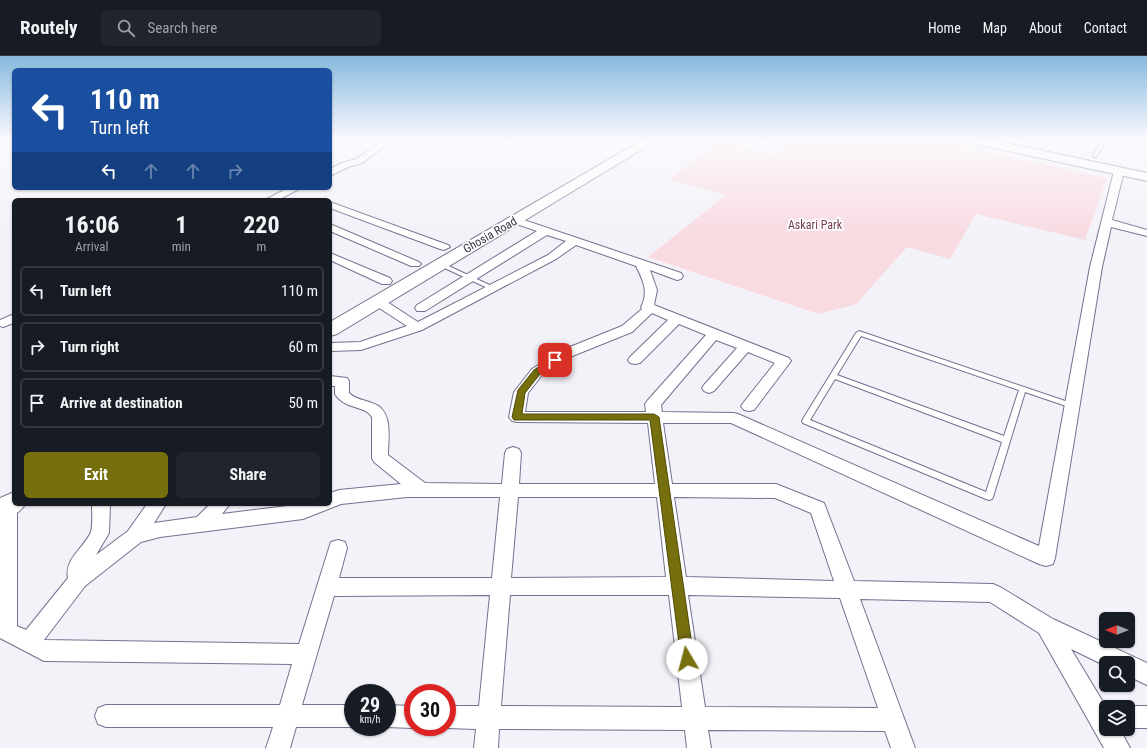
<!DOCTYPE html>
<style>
body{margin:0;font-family:"Roboto Condensed",sans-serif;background:#20242c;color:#f1f3f6;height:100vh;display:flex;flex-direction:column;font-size:15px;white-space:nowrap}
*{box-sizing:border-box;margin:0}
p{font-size:13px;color:#9ea1a6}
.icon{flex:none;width:22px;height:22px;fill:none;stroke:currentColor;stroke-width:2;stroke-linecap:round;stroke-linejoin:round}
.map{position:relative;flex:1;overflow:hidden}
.side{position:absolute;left:12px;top:142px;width:320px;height:308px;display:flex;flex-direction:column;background:#171b24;border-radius:6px;box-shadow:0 1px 3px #0004}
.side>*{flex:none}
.hud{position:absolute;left:12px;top:12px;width:320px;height:122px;border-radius:6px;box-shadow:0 1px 3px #0004;background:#1a4fa0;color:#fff;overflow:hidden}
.needle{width:26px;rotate:270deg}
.buttons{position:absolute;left:1099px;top:556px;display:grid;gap:8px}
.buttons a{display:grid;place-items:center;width:36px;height:36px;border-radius:6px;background:#171b24;box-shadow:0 1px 3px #0004;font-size:20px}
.speed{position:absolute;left:344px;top:628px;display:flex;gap:8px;font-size:20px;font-weight:700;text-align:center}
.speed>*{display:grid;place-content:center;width:52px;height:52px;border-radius:50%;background:#171b24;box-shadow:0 1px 3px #0004;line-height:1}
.speed small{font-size:10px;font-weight:400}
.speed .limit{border:6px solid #d22;background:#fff;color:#111}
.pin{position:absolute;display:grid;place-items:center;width:34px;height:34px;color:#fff;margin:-17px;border-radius:8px;box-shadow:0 2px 6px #0006}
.me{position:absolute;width:44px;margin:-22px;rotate:352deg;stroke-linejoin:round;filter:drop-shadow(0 0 3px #0008)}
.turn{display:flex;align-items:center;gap:14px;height:84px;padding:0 12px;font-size:18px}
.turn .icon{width:52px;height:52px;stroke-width:2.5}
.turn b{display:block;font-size:28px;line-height:34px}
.lanes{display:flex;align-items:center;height:38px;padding:0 12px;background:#0003;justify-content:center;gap:20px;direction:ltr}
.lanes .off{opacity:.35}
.eta{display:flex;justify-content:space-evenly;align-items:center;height:68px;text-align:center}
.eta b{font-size:24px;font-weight:700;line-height:28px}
.action{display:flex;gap:8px;margin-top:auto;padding:8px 12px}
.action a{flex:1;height:46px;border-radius:6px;background:#766f0d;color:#fff;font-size:16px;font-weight:700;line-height:46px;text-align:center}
.action a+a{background:#20242c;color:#f1f3f6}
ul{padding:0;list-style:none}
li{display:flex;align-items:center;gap:12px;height:50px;margin:0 8px 6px;padding:0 4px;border:2px solid #363941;border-radius:6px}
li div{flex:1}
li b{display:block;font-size:15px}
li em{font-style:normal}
header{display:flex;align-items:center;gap:24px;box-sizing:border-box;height:56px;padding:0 20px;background:#171b24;border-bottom:1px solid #363941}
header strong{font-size:19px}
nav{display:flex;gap:22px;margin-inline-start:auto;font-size:14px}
.search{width:280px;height:36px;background:#20242c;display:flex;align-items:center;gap:10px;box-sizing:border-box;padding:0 14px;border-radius:6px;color:#9ea1a6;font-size:15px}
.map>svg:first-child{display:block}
.green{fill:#f8dae1}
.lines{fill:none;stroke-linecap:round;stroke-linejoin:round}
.lane-casing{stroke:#74708f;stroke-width:2}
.street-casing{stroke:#74708f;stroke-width:2}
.secondary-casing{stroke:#74708f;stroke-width:2}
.primary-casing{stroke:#74708f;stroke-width:2}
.lane{fill:#fff;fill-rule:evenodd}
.street{fill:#fff;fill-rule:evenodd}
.secondary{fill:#fff;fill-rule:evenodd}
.primary{fill:#fff;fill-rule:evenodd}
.route{fill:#766f0d;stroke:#4d4808}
.labels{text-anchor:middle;stroke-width:3.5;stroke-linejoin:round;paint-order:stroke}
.far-park-label{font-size:12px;fill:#753f50;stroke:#fff}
.far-street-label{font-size:12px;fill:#373543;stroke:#fff}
</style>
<header>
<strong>Routely</strong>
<div class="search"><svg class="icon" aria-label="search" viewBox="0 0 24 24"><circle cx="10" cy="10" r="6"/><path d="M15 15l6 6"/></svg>Search here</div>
<nav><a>Home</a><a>Map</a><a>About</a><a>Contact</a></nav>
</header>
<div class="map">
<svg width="1147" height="692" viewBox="0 0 1147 692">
<rect width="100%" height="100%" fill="#f3f2f9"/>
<path class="green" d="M783 84H936L1107 122 1085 184 976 158 950 203 907 191 856 248 819 258 648 201 726 139 669 123 719 86 773 98 790 86Z"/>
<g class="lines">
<g class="lane-casing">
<path id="lane" d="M1102 84H1106L1096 101H1094L1093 100Z
M440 206 496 232 497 233 494 235 492 234 438 209V207Z
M859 275 1074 348 1076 350 1072 352 1025 336 993 441 992 443 989 444 986 443 803 367 802 365 803 363 856 277ZM861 280 1019 334 1004 380 837 319ZM835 323 1002 386 986 436 810 364Z"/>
</g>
<g class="street-casing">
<path id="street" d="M384 84H393L362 107 348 111 330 120V113L342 107 356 103Z
M1119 112 1124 115 1112 164 1147 174V180L1111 171 1102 211 1055 502 1053 508 1046 510 1039 508 731 367H663L672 428H776L824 447 854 525 993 528 1000 531 1053 563 1147 607V629L1128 620V607H1106V610L1071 593 1106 651V673H1120L1130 692H1104L1039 577 990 546 860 543 915 692H891L885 675 708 674 711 692H687L685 674 499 673 498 692H474L476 673 447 672 443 671H447V650H479L490 539 334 540 302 649H353L354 671H296L290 692H266L273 671H106L98 668 95 660 98 652 106 649H280L292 608 44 605 0 582V447L2 444 8 442 14 444V448L17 449V570L26 574 68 522C64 503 84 492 91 476 93 468 92 456 92 448H110L109 477 96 499 128 475 147 448H166L154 467 197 461 210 448H230L222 458 304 448H330V437L339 434 401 428 374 406 372 402V361C365 349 345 354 335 338V330H330V320L347 322 349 325V337C355 343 364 344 372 347 394 354 388 381 388 399L425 427 502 428 505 397 507 393 513 391 519 393 521 397 519 428H655L648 367 517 366 512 365 509 361 514 336 532 313 560 295 622 270 642 253 641 251C649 236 643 224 636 210L576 189 556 203 422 274 361 294 330 295V287L360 286 407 270 373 248 371 245 373 242H381L418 266 548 199 566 185 547 179 425 255H417L415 252 417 249 537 175 511 166 510 164 511 162 515 161 681 217 683 220 681 223 677 224 650 214 657 234 654 249 789 302 791 305 754 354 749 355 744 354 741 350 744 346 775 307 748 296 714 335 709 337 704 335 702 332 704 329 737 292 716 284 661 349 662 356 733 357 738 358 1039 490 1090 211 1114 115ZM652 257 668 264 630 301 628 304 630 307 635 308 640 307 679 268 706 279 648 344 645 348 646 356H525L528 337 542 319 570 301 632 276ZM407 441H500L492 522H339L347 492 345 486 338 484 331 486 329 492 299 588 44 584 85 530 141 486 160 481 303 463 341 448ZM518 441H657L666 521 511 522ZM674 441 775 442 811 457 834 525 686 521ZM510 539H669L682 651 501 650ZM688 539 840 542 878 652 705 651Z
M288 132H301L278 144H265Z
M330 146 448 189 450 191 444 194 440 193 330 152Z
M330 168 419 206 421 208 419 210H411L330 175Z
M330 197 390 222 392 225 390 228H382L330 204Z
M14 258V267L3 271 0 270V264Z
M387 649 413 650V671H417L413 672 386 671Z
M1128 650H1147V672H1128V651H1124Z"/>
</g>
<g class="secondary-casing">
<path id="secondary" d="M642 84H656L654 86 337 278 330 280V266Z
M14 436V448H25C21 457 9 461 0 464V442Z"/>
</g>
<g class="primary-casing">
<path id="primary" d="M970 84H992L1147 117V125L976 88 972 87Z"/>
</g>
<use href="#lane" class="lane"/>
<use href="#street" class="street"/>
<use href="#secondary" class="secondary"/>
<use href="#primary" class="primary"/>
</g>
<linearGradient id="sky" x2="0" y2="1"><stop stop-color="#87b9de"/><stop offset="0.46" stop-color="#faf9fc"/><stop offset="1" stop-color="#faf9fc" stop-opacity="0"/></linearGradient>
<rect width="1147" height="181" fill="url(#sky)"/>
<path class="route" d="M552 302H555L560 304 540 318 525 337 522 358H654L659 361 694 603 692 608 687 610 683 608 681 603 650 364H514L512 361 518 334 534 314Z"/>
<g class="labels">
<g class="far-park-label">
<text x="815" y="173">Askari Park</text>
</g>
<g class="far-street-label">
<text transform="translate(490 179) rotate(-30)" y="4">Ghosia Road</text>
</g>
</g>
</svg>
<div class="buttons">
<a><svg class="needle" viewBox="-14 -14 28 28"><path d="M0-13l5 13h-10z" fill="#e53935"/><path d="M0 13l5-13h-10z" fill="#9ea1a6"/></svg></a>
<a><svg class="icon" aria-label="search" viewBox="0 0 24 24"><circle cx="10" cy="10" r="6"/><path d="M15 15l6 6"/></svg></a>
<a><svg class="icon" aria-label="layers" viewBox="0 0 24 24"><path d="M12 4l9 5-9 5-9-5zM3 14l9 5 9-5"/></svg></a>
</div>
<div class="speed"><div>29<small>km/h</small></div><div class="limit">30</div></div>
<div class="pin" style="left:555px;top:304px;background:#d93025"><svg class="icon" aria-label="arrive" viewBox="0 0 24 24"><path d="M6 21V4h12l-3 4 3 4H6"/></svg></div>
<svg class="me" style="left:687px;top:603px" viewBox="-20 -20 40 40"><circle r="19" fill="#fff"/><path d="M0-13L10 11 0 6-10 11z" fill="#766f0d"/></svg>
<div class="hud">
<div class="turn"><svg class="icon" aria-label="left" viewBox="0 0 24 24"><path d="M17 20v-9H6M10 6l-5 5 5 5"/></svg><div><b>110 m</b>Turn left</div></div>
<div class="lanes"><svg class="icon" aria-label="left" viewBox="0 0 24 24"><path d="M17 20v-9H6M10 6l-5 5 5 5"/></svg><svg class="icon off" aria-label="ahead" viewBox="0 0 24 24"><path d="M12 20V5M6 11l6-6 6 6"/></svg><svg class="icon off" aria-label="ahead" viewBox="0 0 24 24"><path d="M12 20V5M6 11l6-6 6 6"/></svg><svg class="icon off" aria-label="right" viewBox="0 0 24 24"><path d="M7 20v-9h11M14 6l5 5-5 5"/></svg></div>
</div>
<section class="side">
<div class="eta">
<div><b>16:06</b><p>Arrival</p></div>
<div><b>1</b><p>min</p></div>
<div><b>220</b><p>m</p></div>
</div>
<ul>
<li><svg class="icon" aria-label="left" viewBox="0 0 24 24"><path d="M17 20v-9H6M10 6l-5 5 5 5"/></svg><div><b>Turn left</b></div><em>110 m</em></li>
<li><svg class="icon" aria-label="right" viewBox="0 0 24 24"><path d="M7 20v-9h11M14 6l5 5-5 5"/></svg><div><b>Turn right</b></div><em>60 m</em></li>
<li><svg class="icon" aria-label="arrive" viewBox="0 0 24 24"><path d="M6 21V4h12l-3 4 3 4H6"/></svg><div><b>Arrive at destination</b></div><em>50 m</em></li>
</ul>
<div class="action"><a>Exit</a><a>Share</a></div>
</section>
</div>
